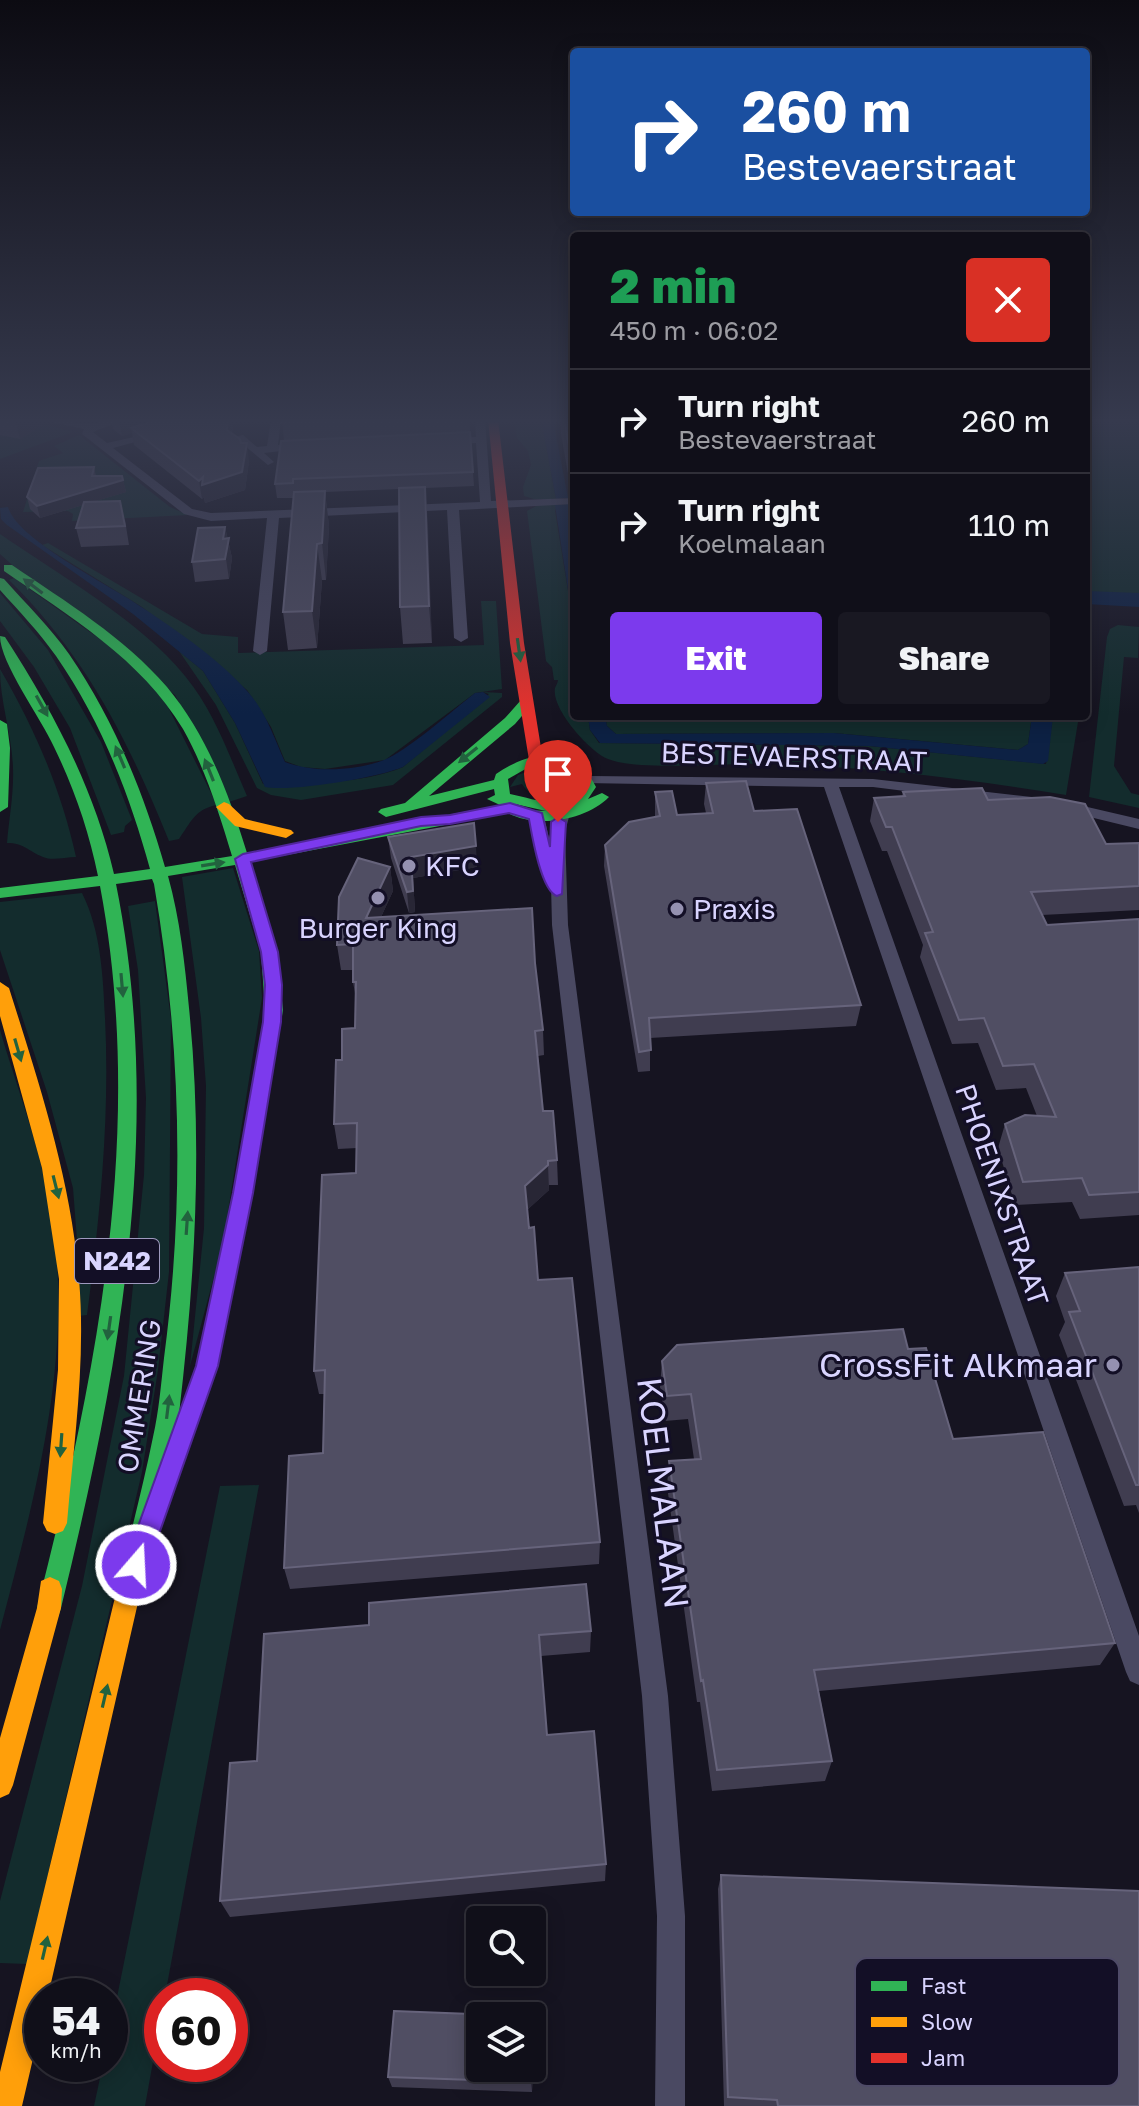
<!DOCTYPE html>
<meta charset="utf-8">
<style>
body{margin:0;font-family:"Golos Text",sans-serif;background:#191822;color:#f1f3f6;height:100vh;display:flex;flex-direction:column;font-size:30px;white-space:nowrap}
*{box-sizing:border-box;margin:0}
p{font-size:26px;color:#9c9ca2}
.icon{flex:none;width:44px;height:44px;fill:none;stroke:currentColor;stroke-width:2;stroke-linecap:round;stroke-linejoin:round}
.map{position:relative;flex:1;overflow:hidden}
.sheet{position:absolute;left:570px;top:232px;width:520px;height:488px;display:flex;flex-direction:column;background:#100f19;border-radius:8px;box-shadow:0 4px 20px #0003,0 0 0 2px #302f38}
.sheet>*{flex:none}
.top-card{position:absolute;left:570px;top:48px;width:520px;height:168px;border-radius:8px;box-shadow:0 4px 20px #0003,0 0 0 2px #302f38;background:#1a4fa0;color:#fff;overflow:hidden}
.fabs{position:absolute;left:466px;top:1906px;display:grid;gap:16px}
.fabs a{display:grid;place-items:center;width:80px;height:80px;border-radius:8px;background:#100f19;box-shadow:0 4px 20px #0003,0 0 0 2px #302f38;font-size:40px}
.speed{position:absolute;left:24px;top:1978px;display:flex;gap:16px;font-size:40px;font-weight:700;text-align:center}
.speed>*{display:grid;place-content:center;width:104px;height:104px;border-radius:50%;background:#100f19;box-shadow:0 4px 20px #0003,0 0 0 2px #302f38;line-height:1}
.speed small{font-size:20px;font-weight:400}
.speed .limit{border:12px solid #d22;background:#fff;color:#111}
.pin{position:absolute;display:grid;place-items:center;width:68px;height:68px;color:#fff;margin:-82px -34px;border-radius:50% 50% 50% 0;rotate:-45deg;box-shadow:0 0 8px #0007}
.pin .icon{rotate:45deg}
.me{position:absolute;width:88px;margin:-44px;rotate:19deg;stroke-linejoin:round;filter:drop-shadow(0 0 6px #0008)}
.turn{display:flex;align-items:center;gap:28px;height:168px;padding:0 40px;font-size:36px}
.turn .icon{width:104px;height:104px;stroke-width:2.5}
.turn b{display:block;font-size:56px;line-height:68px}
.round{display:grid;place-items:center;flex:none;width:84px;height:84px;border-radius:8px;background:#191822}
.overview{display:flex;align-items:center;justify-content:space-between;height:136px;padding:0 40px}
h1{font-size:48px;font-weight:800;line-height:60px;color:#1e9e55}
.button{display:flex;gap:16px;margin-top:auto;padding:16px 40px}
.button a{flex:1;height:92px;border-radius:8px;background:#7c3aed;color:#fff;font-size:32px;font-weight:800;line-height:92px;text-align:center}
.button a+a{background:#191822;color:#f1f3f6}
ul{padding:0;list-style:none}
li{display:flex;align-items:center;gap:24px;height:104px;padding:0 40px;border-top:2px solid #302f38}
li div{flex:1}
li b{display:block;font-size:30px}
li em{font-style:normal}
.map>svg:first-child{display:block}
.green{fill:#132c2d}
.water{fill:#0d2144}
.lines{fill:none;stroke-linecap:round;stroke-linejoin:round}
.street{fill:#4a4962;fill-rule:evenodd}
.fast{fill:#30b455;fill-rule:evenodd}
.slow{fill:#ff9f0a;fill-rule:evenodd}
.jam{fill:#e5322d;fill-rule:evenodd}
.wall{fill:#403d50}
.shaded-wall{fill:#282635}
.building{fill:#504e63;stroke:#66637b;stroke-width:2}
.oneway{fill:#22623e}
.route{fill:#7c3aed;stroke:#51269a;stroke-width:2}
.poi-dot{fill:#9591b1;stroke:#130f26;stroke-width:3}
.labels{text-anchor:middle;stroke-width:6;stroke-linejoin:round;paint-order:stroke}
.shield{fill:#130f26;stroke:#9e99be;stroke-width:2}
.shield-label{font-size:26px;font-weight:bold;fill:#d9d4ff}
.street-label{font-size:28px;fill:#d9d4ff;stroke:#130f26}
.poi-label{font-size:28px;fill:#d9d4ff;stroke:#130f26;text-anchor:start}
.near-poi-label{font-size:34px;fill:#d9d4ff;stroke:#130f26;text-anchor:end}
.near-street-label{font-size:34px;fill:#d9d4ff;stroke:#130f26}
.key{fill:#130f26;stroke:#4e4a67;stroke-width:2}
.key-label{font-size:22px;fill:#d9d4ff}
</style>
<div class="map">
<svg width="1139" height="2106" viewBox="0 0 1139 2106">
<rect width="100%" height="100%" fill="#161421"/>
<path class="green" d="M0 419H26L73 432 0 459Z
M514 419H541L556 499H534L524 496 523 487 531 465 528 451 517 438Z
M1086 419 1139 424V602L1086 594Z
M79 435 170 507 188 515 72 521 73 514 68 511 23 512 39 461 63 453 54 446Z
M538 505H557L555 511 574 628V716H588L590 730 599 743 869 746 1046 764 1053 716H1079L1066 795C968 779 870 767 771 764 732 762 639 772 608 759 590 752 551 709 555 688 556 685 558 683 558 680H554L552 667 546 661 527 511Z
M0 534C59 575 141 621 185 676 214 711 229 755 247 796L229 802 175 695 19 571 0 554Z
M48 543 202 634 238 637V653L484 645 481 601H496L502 689 475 693 385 760 325 769 301 767 285 761 271 727 247 690 142 607 42 545Z
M14 578 111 647 162 695 217 805C195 809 191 822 179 839L169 841C129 742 86 656 9 580Z
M0 593 48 650 101 742 132 820 125 826 124 832 111 835 70 728 34 667 0 621Z
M1118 625 1139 627 1138 658 1124 657 1114 766 1131 793 1139 795V808L1089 797 1107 637 1110 629Z
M179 651 203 671 235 723 263 784C309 782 360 785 403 767L489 694 483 692 502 693V697L393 785 301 800 271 795 257 788 216 705Z
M0 669C35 729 61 789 76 857 65 857 52 861 43 857 28 851 24 843 7 843 9 819 14 793 13 768 12 734 0 703 0 669Z
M605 716H1032L1028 744 1018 750 834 733 616 734 607 726Z
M540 767 558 769 575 781 574 790C560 806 533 802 522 784L510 787 518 775Z
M233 868 259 951 262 998 223 1243 190 1366 204 1228 206 1086 201 1018 182 877Z
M82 893C101 931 103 976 105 1018 110 1118 100 1215 87 1315L78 1316V1253L73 1188 47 1092 0 950V902Z
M155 901 171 1019 169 1272 158 1370 142 1472 27 1964 0 1963V1901L82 1586 124 1376 144 1175 146 1098 138 970 128 906Z
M0 1030C16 1085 38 1142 49 1199 77 1345 37 1489 0 1630Z
M259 1485 165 1996H162V2012L145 2106H94L103 2064H110V2032L220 1486Z"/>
<path class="water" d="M541 419H553L568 498 556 499Z
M568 504 570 511 574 512 571 516 574 534V628L555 505Z
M8 507C18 541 112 586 143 608 179 632 220 660 248 692 266 712 274 738 285 762 314 773 354 771 384 760 406 752 453 710 475 693L483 692 490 697 403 767C377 778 291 792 265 787L235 723 203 671 133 614 7 525 1 519 0 508Z
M1086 591 1139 593V607L1086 604Z
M588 716H605L607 726 616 734 834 733 1018 750 1028 744 1032 716H1053L1048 761 1043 764 869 746 600 743 590 730Z"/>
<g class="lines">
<path class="street" d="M37 419 93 424 108 419H125L93 432 107 443 161 431V435L113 448 192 509 211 513 480 502 476 443 449 444 444 441 449 438 476 437 475 419H485L491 501 574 498V504L459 510 468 638 461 642 454 638 447 510 279 518 267 651 260 655 253 651 267 518 211 521 184 514 82 434 84 429Z
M271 419H281L278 445 303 443 308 446 307 448 264 453 274 462 268 465 234 437 243 435 257 447 267 446Z
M589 776 873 779 1032 797 1040 802 1032 807 873 787H839L1139 1636V1685L1130 1681 1126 1672 824 787 584 783V777Z
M1066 802 1139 819V829L1061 810V804Z
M536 811 544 816 549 838 556 814 561 812 569 817 565 832 568 925 668 1696 685 1916V2106H655L657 1916 642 1696 552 925 551 885 545 881 528 816Z"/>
<path class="fast" d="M4 565H12C66 602 124 637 167 687 207 735 229 794 247 853L500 805 487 799 495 795 494 789 386 817 378 812 381 809 405 803 505 718 521 700 526 699 533 703 515 724 429 796 494 780 496 774C530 750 575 744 596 787L588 799 602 793 609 797C587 820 536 829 508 813L250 862 277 952 283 1010 253 1193 218 1366 182 1466 174 1469 169 1467 142 1585 139 1593 130 1597 121 1593 118 1585C130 1536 143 1486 153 1437 159 1411 161 1384 164 1358 185 1200 181 1041 154 884L152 879 116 884C165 1127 119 1371 61 1608L58 1617 49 1620 40 1617 37 1608C97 1373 146 1129 100 886L0 898V888L98 876C89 831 74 788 54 747 41 718 0 663 0 636L5 637C53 711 94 788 114 874L150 869C129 793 101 721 56 656 39 632 19 611 0 590V578L4 579C26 604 50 627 69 654 114 720 143 791 165 867L232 856C219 813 205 768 183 729 141 659 69 616 4 571ZM550 764C566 766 575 772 581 787 562 813 537 799 510 794L508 779 529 767ZM515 804 546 811 526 810ZM235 865 261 952 265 1010 233 1193 196 1366 179 1414C195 1278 203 1145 189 1008 185 965 180 919 168 876Z
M0 720 7 724 10 748 8 807 0 812Z"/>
<path class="slow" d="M224 802 229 804 245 819 291 830 294 833 286 838 235 826 216 807Z
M0 982 9 988C39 1083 71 1179 79 1279 86 1360 74 1442 67 1523L63 1531 55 1534 47 1531 43 1523 58 1370 59 1279 42 1168 0 1016Z
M130 1573 139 1577 142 1585 48 1996H42V2020L22 2106H0V2072L118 1585 121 1577Z
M50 1577 59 1581 62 1589 61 1608 13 1785 9 1794 0 1798V1738L37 1608 41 1581Z"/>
<path class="jam" d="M488 419H498L524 643 543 760 536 764 529 760 510 643Z"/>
</g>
<path class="wall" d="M0 419H43L44 424 20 439 0 435Z
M111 419H234L232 434 249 461 245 490 205 503 204 497 202 499 134 445 132 433 122 436 113 429Z
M282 419H469L474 486 425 488 432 643 403 644 400 607 399 489 325 492 329 526 326 580H322L317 648 288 650 283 612 294 498H277L275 484 284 441Z
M561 419H574V485H570L561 434Z
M94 467 96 476H122L126 492 92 502 125 520 129 545 81 547 76 528 83 505 40 518 30 509 27 497Z
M225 527 232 558 229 579 195 582 192 562Z
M706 783 754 811 861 1005 856 1026 650 1038V1071L638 1072 604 866 605 845 655 817V792L677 815 706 813 704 804Z
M903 792 988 800 1106 844 1139 843V910L1042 915 1047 925 1139 919V1215L1080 1219 1072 1202 1015 1205 998 1148 1005 1124 1037 1116 1026 1088 996 1090 978 1043 952 1044 920 957 923 945 887 851H882L870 821 874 798 902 796Z
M388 837 477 867 413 878 415 912 409 913 391 858Z
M390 867 393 891 381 917 535 963 543 1030 544 1055 538 1056 543 1111 557 1160 558 1185H549V1190L527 1210 529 1228 538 1280 600 1542 599 1564 290 1589 284 1568 323 1453 324 1394H319L314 1371 356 1173 357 1148 338 1149 334 1124 342 1060 355 1028 356 999 353 982V970H341L337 945Z
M1139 1267V1513L1136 1505 1124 1506 1059 1335 1065 1322 1056 1296 1065 1273Z
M908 1349 953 1439 1115 1643 1100 1665 819 1691 832 1761 825 1781 712 1791 700 1702H697L667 1486 669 1461 694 1459 688 1419 665 1421 660 1387 662 1361Z
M369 1625 591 1631 590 1652 541 1656 547 1735 606 1864 605 1881 230 1917 220 1901 257 1761Z
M721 1875 1139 2106H724L718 1889Z
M534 2016 535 2027 532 2092 392 2087 388 2077Z"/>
<path class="shaded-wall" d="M15 419H43L44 424 20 439Z
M119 419H183L131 428 132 433 122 436Z
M228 419H234L229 447 227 430Z
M247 443 249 461 245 490 205 503 204 497 202 499 199 481Z
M123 480 126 492 40 518 37 506Z
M425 487 428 523 432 643 429 606Z
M325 491 329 526 326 580 322 543Z
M225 527 232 558 229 579 223 539Z
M317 544 322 580 317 648 312 611Z
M476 846 477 867 413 878 415 912 409 913 407 892 411 857Z
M390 867 393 891 369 943 366 918Z
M548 1165 549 1190 526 1211 525 1186Z
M534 2016 535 2027 532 2092 531 2082Z"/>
<path class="building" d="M161 419H228L227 430 240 439 241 443H247L242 472 202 485 203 477 199 481 131 428Z
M282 419H369L281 423Z
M564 419H574V450L570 451Z
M470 432 473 472 293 479V483L275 484 281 441Z
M94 467 92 476H122L123 480 37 506 27 497 38 468Z
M425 487 429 606 400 607 399 488Z
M325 491 322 543 317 544 312 611 283 612 294 492Z
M120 501 125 526 76 528 84 502Z
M225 527 223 539 229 538 225 559 192 562 198 528Z
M746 781 754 811 797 809 861 1005 649 1018 651 1050 639 1052 605 845 629 822 660 816 655 792 672 791 677 815 713 813 706 783Z
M982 788 988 800 1050 797 1085 804 1106 844 1139 843V886L1031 892 1047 925 1139 919V1192L1089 1195 1082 1178 1023 1182 1005 1124 1025 1115 1056 1117 1034 1064 1003 1066 984 1018 959 1020 925 933 933 932 892 827H886L874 798 905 796 903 792Z
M474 823 476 846 411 857 413 891 407 892 388 837Z
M358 858 390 867 366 918 532 908 535 963 543 1030 535 1031 543 1111H553L557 1160 548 1161V1165L525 1186 529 1228 534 1227 538 1280 572 1278 600 1542 284 1568 289 1456 323 1453 325 1370 314 1371 322 1175 356 1173 357 1123 334 1124 336 1060H342V1029L355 1028 356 982H353V944L337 945 339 897Z
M1139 1267V1485H1136L1069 1312 1080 1311 1065 1273Z
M903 1329 908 1349 926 1348 953 1439 1043 1432 1115 1643 814 1670 832 1761 717 1770 703 1680 701 1681 669 1461 701 1459 691 1394 667 1396 662 1361 677 1345Z
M586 1584 591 1631 539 1635 547 1735 594 1731 606 1864 220 1901 230 1763 257 1761 264 1634 369 1625V1603Z
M721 1875 1139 1891V2106H778L777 2100 728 2097Z
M394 2011 525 2016H480V2068H531V2082L388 2077Z
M532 2016H534L532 2054Z"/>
<defs><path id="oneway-solid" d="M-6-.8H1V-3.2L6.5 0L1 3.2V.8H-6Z" transform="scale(2)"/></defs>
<g class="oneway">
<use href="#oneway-solid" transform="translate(33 586) rotate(-143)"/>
<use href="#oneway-solid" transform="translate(519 650) rotate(82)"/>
<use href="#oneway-solid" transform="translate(42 706) rotate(61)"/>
<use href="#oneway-solid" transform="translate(468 755) rotate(141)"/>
<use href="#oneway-solid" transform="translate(120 757) rotate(-113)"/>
<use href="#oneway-solid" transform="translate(209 770) rotate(-112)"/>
<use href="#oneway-solid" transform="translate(213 864) rotate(-9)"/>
<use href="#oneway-solid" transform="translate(122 985) rotate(85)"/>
<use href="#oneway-solid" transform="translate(18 1050) rotate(74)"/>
<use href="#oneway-solid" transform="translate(56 1187) rotate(76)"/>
<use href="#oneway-solid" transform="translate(187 1223) rotate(-86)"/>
<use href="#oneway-solid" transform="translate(109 1328) rotate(98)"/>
<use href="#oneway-solid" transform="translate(168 1407) rotate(-83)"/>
<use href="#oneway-solid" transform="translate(61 1445) rotate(94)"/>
<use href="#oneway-solid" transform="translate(105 1696) rotate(-77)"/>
<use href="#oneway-solid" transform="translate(45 1948) rotate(-77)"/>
</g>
<linearGradient id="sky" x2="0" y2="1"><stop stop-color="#0c0b12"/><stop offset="0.59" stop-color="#363a4e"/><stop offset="1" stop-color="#363a4e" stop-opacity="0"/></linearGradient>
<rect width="1139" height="714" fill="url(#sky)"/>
<path class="route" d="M510 803 542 813 550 847 551 822 558 817 566 822 562 894 557 896C541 891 532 836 529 819L509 813 450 824 421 826 251 862 278 952 282 985 281 1022 253 1193 218 1366 145 1574 136 1577 128 1574 124 1565 196 1366 233 1193 263 1022 265 985 261 952 235 859 243 854 421 817 450 815Z"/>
<g class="poi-dot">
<circle cx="409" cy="866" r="8"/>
<circle cx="378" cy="898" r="8"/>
<circle cx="677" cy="909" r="8"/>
<circle cx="1113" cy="1365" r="8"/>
</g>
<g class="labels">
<rect class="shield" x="75" y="1239" width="84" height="44" rx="6"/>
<g class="shield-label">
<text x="117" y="1270">N242</text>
</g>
<g class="street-label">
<text transform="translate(794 757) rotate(2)" y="10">BESTEVAERSTRAAT</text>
<text transform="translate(1002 1195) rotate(71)" y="10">PHOENIXSTRAAT</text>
<text transform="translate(139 1396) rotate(-81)" y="10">OMMERING</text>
</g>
<g class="poi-label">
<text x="425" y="876">KFC</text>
<text x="693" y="919">Praxis</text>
<text x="378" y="938" text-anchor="middle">Burger King</text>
</g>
<g class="near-poi-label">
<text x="1097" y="1377">CrossFit Alkmaar</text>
</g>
<g class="near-street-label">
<text transform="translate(663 1493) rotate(83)" y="12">KOELMALAAN</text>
</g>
</g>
<rect x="855" y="1958" width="264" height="128" rx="12" class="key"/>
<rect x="871" y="1981" width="36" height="10" fill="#30b455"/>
<rect x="871" y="2017" width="36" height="10" fill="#ff9f0a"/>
<rect x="871" y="2053" width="36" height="10" fill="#e5322d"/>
<g class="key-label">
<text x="921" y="1994">Fast</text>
<text x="921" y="2030">Slow</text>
<text x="921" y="2066">Jam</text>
</g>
</svg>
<div class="fabs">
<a><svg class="icon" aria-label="search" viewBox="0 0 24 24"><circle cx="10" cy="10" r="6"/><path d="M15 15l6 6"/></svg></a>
<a><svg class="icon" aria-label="layers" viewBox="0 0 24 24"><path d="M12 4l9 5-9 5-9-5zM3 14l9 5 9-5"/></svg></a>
</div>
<div class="speed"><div>54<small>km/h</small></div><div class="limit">60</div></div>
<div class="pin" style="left:558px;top:822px;background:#d93025"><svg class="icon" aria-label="arrive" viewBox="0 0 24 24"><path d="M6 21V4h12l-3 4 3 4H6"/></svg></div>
<svg class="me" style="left:136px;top:1565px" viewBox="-20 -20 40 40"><circle r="17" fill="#7c3aed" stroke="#fff" stroke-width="3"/><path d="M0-11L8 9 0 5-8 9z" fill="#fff"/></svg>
<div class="top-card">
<div class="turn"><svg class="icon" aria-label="right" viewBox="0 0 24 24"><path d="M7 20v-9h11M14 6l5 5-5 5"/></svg><div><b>260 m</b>Bestevaerstraat</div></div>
</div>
<section class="sheet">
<div class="overview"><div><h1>2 min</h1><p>450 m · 06:02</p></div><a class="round" style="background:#d93025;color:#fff"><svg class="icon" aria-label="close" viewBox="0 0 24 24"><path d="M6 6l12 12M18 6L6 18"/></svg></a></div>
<ul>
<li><svg class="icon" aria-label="right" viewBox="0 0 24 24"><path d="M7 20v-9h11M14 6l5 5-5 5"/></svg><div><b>Turn right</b><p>Bestevaerstraat</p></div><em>260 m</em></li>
<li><svg class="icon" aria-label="right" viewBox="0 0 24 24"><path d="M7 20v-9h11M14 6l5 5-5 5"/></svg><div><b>Turn right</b><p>Koelmalaan</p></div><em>110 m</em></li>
</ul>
<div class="button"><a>Exit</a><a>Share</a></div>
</section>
</div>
